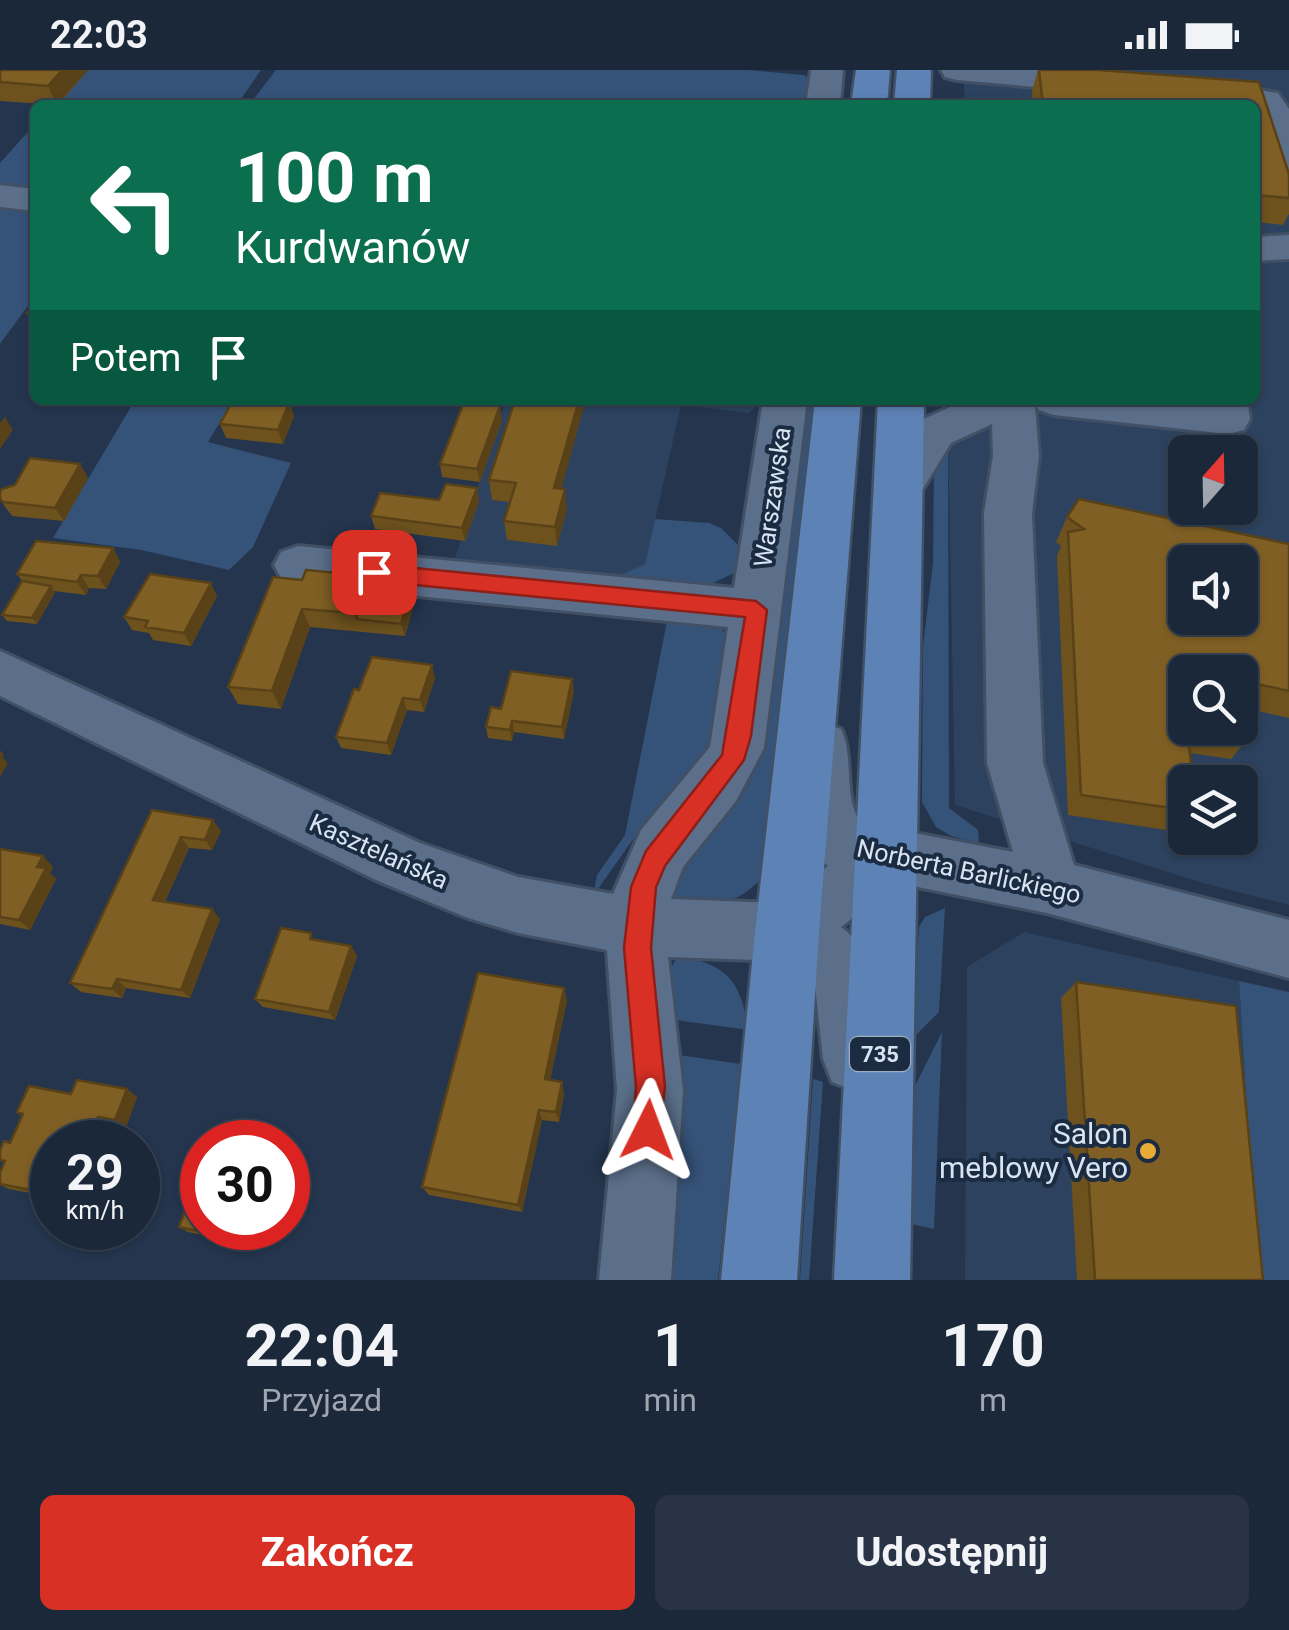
<!DOCTYPE html>
<html lang="pl">
<meta charset="utf-8">
<style>
body{margin:0;font-family:Roboto,sans-serif;background:#283445;color:#f1f3f6;height:100vh;display:flex;flex-direction:column;font-size:38px;white-space:nowrap}
*{box-sizing:border-box;margin:0}
p{font-size:32px;color:#a0a6af}
.icon{flex:none;width:55px;height:55px;fill:none;stroke:currentColor;stroke-width:2;stroke-linecap:round;stroke-linejoin:round}
.map{position:relative;height:1210px;overflow:hidden}
.panel{display:flex;flex-direction:column;background:#1b283a;flex:1}
.panel>*{flex:none}
.top-card{position:absolute;left:30px;top:30px;width:1230px;height:305px;border-radius:15px;box-shadow:0 2px 8px #0004,0 0 0 2px #394454;background:#0b6e4f;color:#fff;overflow:hidden}
.needle{width:65px;rotate:20deg}
.tools{position:absolute;left:1168px;top:365px;display:grid;gap:20px}
.tools a{display:grid;place-items:center;width:90px;height:90px;border-radius:15px;background:#1b283a;box-shadow:0 2px 8px #0004,0 0 0 2px #394454;font-size:50px}
.speed{position:absolute;left:30px;top:1050px;display:flex;gap:20px;font-size:50px;font-weight:700;text-align:center}
.speed>*{display:grid;place-content:center;width:130px;height:130px;border-radius:50%;background:#1b283a;box-shadow:0 2px 8px #0004,0 0 0 2px #394454;line-height:1}
.speed small{font-size:25px;font-weight:400}
.speed .limit{border:15px solid #d22;background:#fff;color:#111}
.pin{position:absolute;display:grid;place-items:center;width:85px;height:85px;color:#fff;margin:-42px;border-radius:20px;box-shadow:0 5px 15px #0006}
.me{position:absolute;width:110px;margin:-55px;rotate:3deg;stroke-linejoin:round;filter:drop-shadow(0 0 8px #0008)}
.turn{display:flex;align-items:center;gap:35px;height:210px;padding:0 40px;font-size:45px}
.turn .icon{width:130px;height:130px;stroke-width:2.5}
.turn b{display:block;font-size:70px;line-height:85px}
.then{display:flex;align-items:center;height:95px;padding:0 40px;background:#0003;gap:20px;font-size:38px}
.eta{display:flex;justify-content:space-evenly;align-items:center;height:170px;text-align:center}
.eta b{font-size:60px;font-weight:700;line-height:70px}
.action{display:flex;gap:20px;margin-top:auto;padding:20px 40px}
.action a{flex:1;height:115px;border-radius:15px;background:#d93025;color:#fff;font-size:40px;font-weight:700;line-height:115px;text-align:center}
.action a+a{background:#283445;color:#f1f3f6}
.status{display:flex;justify-content:space-between;align-items:center;height:70px;padding:0 50px;background:#1b283a;direction:ltr}
.status svg{height:28px;fill:currentColor}
.map>svg:first-child{display:block}
.built{fill:#2c425e;fill-rule:evenodd}
.green{fill:#355278}
.lines{fill:none;stroke-linecap:round;stroke-linejoin:round}
.minor-casing{stroke:#415064;stroke-width:6}
.major-casing{stroke:#415064;stroke-width:5}
.minor{fill:#5b6f8a;fill-rule:evenodd}
.major{fill:#5d82b5;fill-rule:evenodd}
.wall{fill:#6d521e;fill-rule:evenodd}
.shaded-wall{fill:#594218}
.building{fill:#7f5f23;stroke:#594218;stroke-width:2.5;fill-rule:evenodd}
.route{fill:#d93025;stroke:#8d1f18;stroke-width:2.5}
.poi-dot{fill:#e6ac36;stroke:#1a2b42;stroke-width:4}
.labels{text-anchor:middle;stroke-width:8;stroke-linejoin:round;paint-order:stroke}
.shield{fill:#1a2b42;stroke:#a0acbe;stroke-width:2.5}
.shield-label{font-size:22px;font-weight:bold;fill:#d9e4f3}
.street-label{font-size:25px;fill:#d9e4f3;stroke:#1a2b42}
.near-poi-label{font-size:30px;fill:#d9e4f3;stroke:#1a2b42;text-anchor:end}
</style>
<div class="status"><b>22:03</b><svg viewBox="0 0 49 12"><path d="M0 12V9h3v3zM5 12V6h3v6zM10 12V3h3v9zM15 12V0h3v12zM26 1h20v11H26zM47 4h2v5h-2z"/></svg></div>
<div class="map">
<svg width="1289" height="1210" viewBox="0 0 1289 1210">
<rect width="100%" height="100%" fill="#24354d"/>
<path class="built" d="M963 0H1289V835L1203 813 955 735 948 368 975 330H1255V35H965ZM1185 382H1240V438H1185ZM1185 492H1240V548H1185ZM1185 602H1240V658H1185ZM1185 712H1240V768H1185Z
M506 330H764L749 343 681 335 645 495 616 507 454 491Z
M1024 862 1239 911 1257 1210H965L967 897Z"/>
<path class="green" d="M83 0H261L237 35H52Z
M276 0H748L803 5 814 10 813 35H249Z
M35 54V124L0 120V93Z
M0 133 35 137V226L0 274Z
M135 330H233L208 372 291 393 253 477 229 500 141 480 53 468Z
M797 330H819L764 805C740 835 709 840 674 828L669 811 717 746Z
M948 368 949 738 978 760 979 773 951 766 936 757 922 732 923 576 933 493 934 390Z
M655 449 709 453 721 458 738 475 736 502 711 514 616 507 645 494Z
M668 546 717 552 724 562 727 577 713 667 693 706 634 768 593 826 597 805 625 765Z
M945 838 939 942 912 969 919 857 925 847Z
M679 885C730 897 739 909 749 960L660 948 663 910Z
M1239 911 1289 922V1210H1257Z
M942 962 934 1159 911 1154 915 1016Z
M665 983 741 994 718 1210H661Z
M813 1009 823 1012 809 1210H800Z"/>
<g class="lines">
<g class="minor-casing">
<path id="minor" d="M811 0H843L840 35H806Z
M941 0H1070L1117 6 1122 13 1117 20 1105 23 957 10 945 7Z
M1197 10 1278 23 1289 39V122L1276 119 1271 111 1255 35 1185 27 1180 20 1185 13Z
M0 115 35 119V141L0 137Z
M1289 165V189L1255 191V167Z
M763 330H807L764 678 736 731 683 797 671 829 777 833 828 796C793 769 784 697 803 659L822 653 841 659C855 687 842 731 862 753L1013 782 987 693 984 443 993 386 992 354 951 373 916 430 900 435 884 430 877 418 919 351 966 330H1247L1250 349 1244 360 1228 364 1054 345 1039 340 1035 335 1039 386 1032 443 1043 693 1074 795 1289 850V908L1047 843 898 813 841 857C873 878 894 952 887 990 886 997 881 1005 878 1012L855 1021 832 1012 823 989 815 916 805 904 785 891 668 887 683 1020 671 1210H599L617 1020 607 880 518 863 468 848 378 811 0 626V581L420 773 518 807 613 824 641 760 710 677 728 557 298 514 281 508 274 495 281 482 298 476 734 518Z"/>
</g>
<g class="major-casing">
<path id="major" d="M856 0H890L887 35H851Z
M897 0H931L930 35H894Z
M815 330H861L819 862 797 1210H721L755 862Z
M878 330H924L910 1210H834Z"/>
</g>
<use href="#minor" class="minor"/>
<use href="#major" class="major"/>
</g>
<path class="wall" d="M0 0H88L58 35 0 31Z
M1038 0H1099L1259 12 1289 104V144L1283 155 1255 152V35H1033L1032 21Z
M35 231V257L27 243Z
M289 333 294 346 283 374 226 368 220 354Z
M584 336 561 419 567 439 557 476 507 470 504 451 510 432 492 430 489 410Z
M502 350 480 412 442 407 440 394Z
M80 394 88 408 64 451 12 446 0 430Z
M477 418 479 431 465 471 375 459 371 446 439 430Z
M1067 447 1289 474V648L1245 638 1249 667 1231 689 1190 683 1185 712V756L1179 762 1068 745 1057 486 1061 476 1056 472ZM1185 602H1240V658Z
M113 478 120 492 106 519 89 518 86 525 54 521 55 522 37 554 7 551 2 545 22 511 17 504Z
M339 503 343 513 363 515 365 521 412 514 416 527 405 566 310 557 281 639 238 634 228 617 302 510Z
M217 526 191 576 153 570 149 563 132 560 124 547Z
M435 608 424 642 407 640 391 685 341 678 336 667 359 620Z
M574 621 564 669 514 662 512 671 488 668 486 657 501 639Z
M152 740 221 761 212 780 189 778 165 832 220 849 190 928 126 918 122 928 81 922 70 913Z
M0 779 43 786 53 797 50 803 56 809 30 860 0 854Z
M351 876 357 886 335 950 263 937 255 929Z
M1076 912 1263 1210H1077L1061 928Z
M567 930 550 1010 564 1023 559 1052 542 1050 522 1142 429 1125 422 1117Z
M127 1019 137 1027 126 1057 109 1054 101 1072H52V1127L9 1119 0 1115V1103L4 1093 0 1091V1080L10 1073 23 1045 17 1042 71 1024Z
M179 1157 202 1158H271L266 1174 237 1168 235 1172 188 1162Z"/>
<path class="shaded-wall" d="M62 0H88L57 35 48 16Z
M579 330H584V336L556 438 554 418Z
M289 333 294 346 283 374 278 360Z
M500 336 502 350 480 412 477 399Z
M5 347 13 360 0 379V353Z
M80 394 88 408 64 451 55 438Z
M477 418 479 431 465 471 462 458Z
M565 419 567 439 557 476 555 457Z
M113 478 120 492 106 519 98 506Z
M81 505 89 518 86 525 77 512Z
M211 513 217 526 191 576 184 563Z
M412 514 416 527 405 566 401 554Z
M363 515 369 534 356 549 354 543Z
M51 516 55 522 37 554 32 548Z
M302 539 310 557 281 639 272 621Z
M432 595 435 608 424 642 420 630Z
M572 609 574 621 564 669 562 657Z
M403 628 407 640 391 685 387 673Z
M512 651 514 662 512 671 510 660Z
M0 680 4 685 3 688 8 693 0 707Z
M213 750 221 761 212 780 205 770Z
M181 767 189 778 161 840 153 830Z
M43 786 53 797 50 803 56 809 30 860 19 850 37 797Z
M212 839 220 849 190 928 181 920Z
M351 876 357 886 335 950 329 942Z
M117 909 126 918 122 928 112 919Z
M564 918 567 930 548 1020 545 1009Z
M562 1012 564 1023 559 1052 556 1042Z
M127 1019 137 1027 126 1057 115 1050Z
M539 1040 542 1050 522 1142 518 1135Z
M98 1047 109 1054 101 1072H87Z
M291 1073 298 1079 288 1111V1083Z
M51 1112 52 1113V1126L46 1123Z
M262 1158H271L266 1174 258 1169Z
M228 1163 237 1168 235 1172 227 1167Z"/>
<path class="building" d="M0 0H62L48 16 0 12Z
M1039 0H1099L1259 12 1289 104V128L1255 125V35H1043Z
M35 231V244L27 243Z
M233 330H260L289 333 278 360 220 354Z
M515 330H579L554 418 565 419 555 457 504 451 516 413 489 410Z
M464 332 500 336 477 399 440 394Z
M30 388 80 394 55 438 3 432 0 429V422L2 419 15 415Z
M446 414 477 418 462 458 371 446 380 423 439 430Z
M1079 429 1289 474V621L1248 612V600L1238 597 1239 602H1185V658H1240V609L1249 667 1187 658 1193 712H1185V740L1081 725 1068 462 1084 459 1067 447ZM1185 492H1240V548H1185Z
M36 471 113 478 98 506 81 505 77 512 17 504Z
M306 500 339 503 337 513 363 515 354 543 302 539 272 621 228 617 273 507 302 510Z
M150 504 211 513 184 563 145 557 148 551 124 547Z
M369 510 412 514 401 554 356 549Z
M22 511 51 516 32 548 2 545Z
M372 587 432 595 420 630 403 628 387 673 336 667 354 619 359 620Z
M511 601 572 609 562 657 512 651 510 660 486 657 491 637 501 639Z
M152 740 213 750 205 770 181 767 153 830 212 839 181 920 117 909 112 919 70 913Z
M0 779 43 786 37 797 46 798 19 850 0 847Z
M281 858 311 863 310 869 351 876 329 942 255 929Z
M478 903 564 918 545 1009 562 1012 556 1042 539 1040 518 1135 422 1117Z
M1076 912 1236 936 1263 1210H1095Z
M77 1010 127 1019 115 1050 98 1047 87 1072H52V1112H51L46 1123 0 1114V1103L5 1091 0 1090V1080L4 1071 10 1073 23 1044 17 1042 29 1016 71 1024Z
M222 1060 291 1073 288 1083V1072H217Z
M202 1111V1158H262L258 1169 228 1163 227 1167 179 1157 193 1119 199 1120Z"/>
<path class="route" d="M374 494 756 531 767 540 751 666 744 690 665 796 656 817 651 878 665 1017 658 1070 648 1075 637 1070 633 1060 636 1017 624 878 631 817 646 781 722 685 745 547 374 511 363 502Z"/>
<circle class="poi-dot" cx="1148" cy="1081" r="10"/>
<g class="labels">
<rect class="shield" x="850" y="967" width="60" height="34" rx="8"/>
<g class="shield-label">
<text x="880" y="992">735</text>
</g>
<g class="street-label">
<text transform="translate(772 427) rotate(-82)" y="9">Warszawska</text>
<text transform="translate(379 781) rotate(24)" y="9">Kasztelańska</text>
<text transform="translate(969 801) rotate(12)" y="9">Norberta Barlickiego</text>
</g>
<g class="near-poi-label">
<text x="1128" y="1074">Salon<tspan x="1128" dy="34">meblowy Vero</tspan></text>
</g>
</g>
</svg>
<div class="tools">
<a><svg class="needle" viewBox="-14 -14 28 28"><path d="M0-13l5 13h-10z" fill="#e53935"/><path d="M0 13l5-13h-10z" fill="#a0a6af"/></svg></a>
<a><svg class="icon" aria-label="sound" viewBox="0 0 24 24"><path d="M4 9h4l5-4v14l-5-4H4zM17 9q2 3 0 6"/></svg></a>
<a><svg class="icon" aria-label="search" viewBox="0 0 24 24"><circle cx="10" cy="10" r="6"/><path d="M15 15l6 6"/></svg></a>
<a><svg class="icon" aria-label="layers" viewBox="0 0 24 24"><path d="M12 4l9 5-9 5-9-5zM3 14l9 5 9-5"/></svg></a>
</div>
<div class="speed"><div>29<small>km/h</small></div><div class="limit">30</div></div>
<div class="pin" style="left:374px;top:502px;background:#d93025"><svg class="icon" aria-label="arrive" viewBox="0 0 24 24"><path d="M6 21V4h12l-3 4 3 4H6"/></svg></div>
<svg class="me" style="left:648px;top:1060px" viewBox="-20 -20 40 40"><path d="M0-17L14 15 0 8-14 15z" fill="#d93025" stroke="#fff" stroke-width="4"/></svg>
<div class="top-card">
<div class="turn"><svg class="icon" aria-label="left" viewBox="0 0 24 24"><path d="M17 20v-9H6M10 6l-5 5 5 5"/></svg><div><b>100 m</b>Kurdwanów</div></div>
<div class="then">Potem<svg class="icon" aria-label="arrive" viewBox="0 0 24 24"><path d="M6 21V4h12l-3 4 3 4H6"/></svg></div>
</div>
</div>
<section class="panel">
<div class="eta">
<div><b>22:04</b><p>Przyjazd</p></div>
<div><b>1</b><p>min</p></div>
<div><b>170</b><p>m</p></div>
</div>
<div class="action"><a>Zakończ</a><a>Udostępnij</a></div>
</section>
